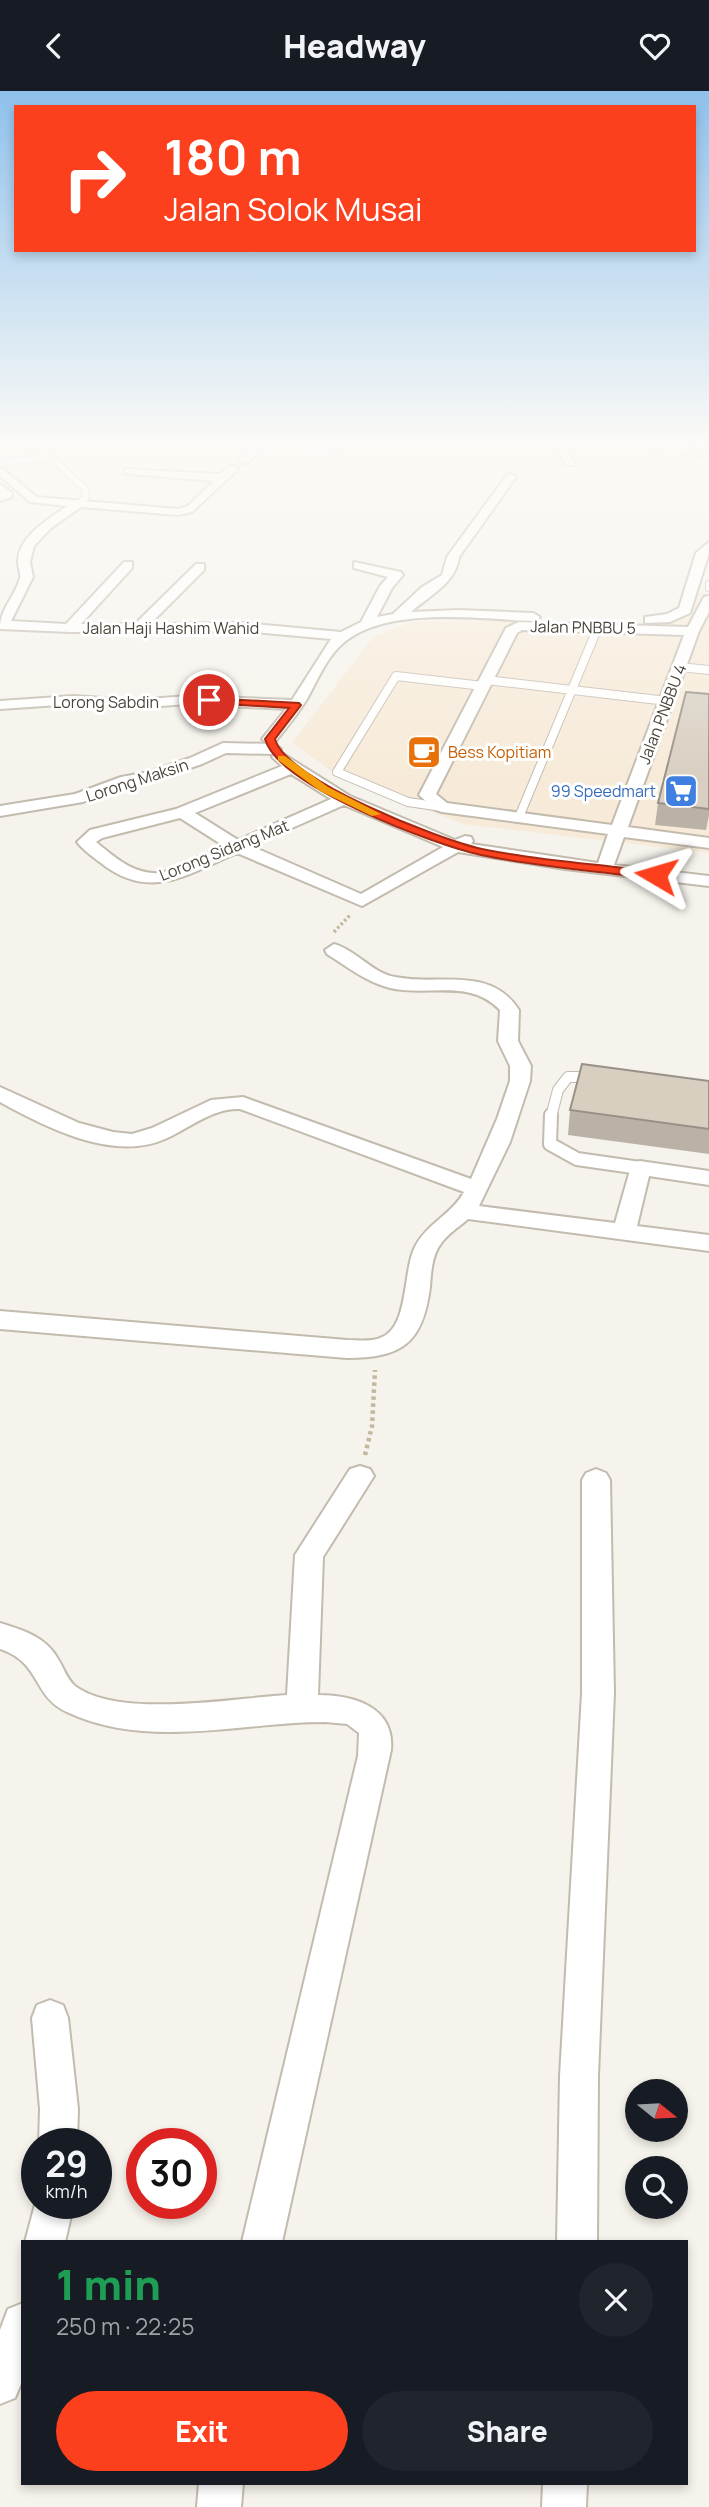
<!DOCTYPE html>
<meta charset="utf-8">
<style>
body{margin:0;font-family:Manrope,sans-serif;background:#20242c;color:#f1f3f6;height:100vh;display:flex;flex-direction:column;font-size:26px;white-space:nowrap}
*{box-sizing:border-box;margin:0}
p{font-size:23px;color:#9ea1a6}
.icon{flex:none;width:38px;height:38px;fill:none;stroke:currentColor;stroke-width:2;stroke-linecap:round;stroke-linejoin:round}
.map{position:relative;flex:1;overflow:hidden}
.sheet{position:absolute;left:21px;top:2149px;width:667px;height:245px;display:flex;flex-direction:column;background:#171b24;border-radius:0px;box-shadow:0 4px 10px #0003}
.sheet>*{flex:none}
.banner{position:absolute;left:14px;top:14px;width:682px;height:147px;border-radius:0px;box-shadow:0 4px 10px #0003;background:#fc3f1d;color:#fff;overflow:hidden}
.needle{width:46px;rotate:108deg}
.fabs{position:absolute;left:625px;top:1988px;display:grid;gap:14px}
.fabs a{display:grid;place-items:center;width:63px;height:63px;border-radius:50%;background:#171b24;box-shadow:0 4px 10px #0003;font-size:35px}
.speed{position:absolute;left:21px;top:2037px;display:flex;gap:14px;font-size:35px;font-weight:700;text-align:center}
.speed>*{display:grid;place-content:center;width:91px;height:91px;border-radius:50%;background:#171b24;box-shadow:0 4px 10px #0003;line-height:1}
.speed small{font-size:18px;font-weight:400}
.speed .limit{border:10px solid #d22;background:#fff;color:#111}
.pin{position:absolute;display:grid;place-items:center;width:60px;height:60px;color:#fff;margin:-30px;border:4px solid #fff;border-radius:50%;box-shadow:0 2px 7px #0007}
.me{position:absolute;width:77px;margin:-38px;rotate:277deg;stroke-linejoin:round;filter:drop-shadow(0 0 5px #0008)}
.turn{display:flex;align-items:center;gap:24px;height:147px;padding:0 35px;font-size:32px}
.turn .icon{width:91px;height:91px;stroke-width:2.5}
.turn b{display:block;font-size:49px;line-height:60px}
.round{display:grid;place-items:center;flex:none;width:74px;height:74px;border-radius:37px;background:#20242c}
.summary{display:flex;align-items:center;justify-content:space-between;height:119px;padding:0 35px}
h1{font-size:42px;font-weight:800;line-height:52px;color:#1e9e55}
.cta{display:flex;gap:14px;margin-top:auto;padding:14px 35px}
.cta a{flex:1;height:80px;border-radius:42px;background:#fc3f1d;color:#fff;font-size:28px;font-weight:800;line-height:80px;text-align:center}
.cta a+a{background:#20242c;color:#f1f3f6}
header{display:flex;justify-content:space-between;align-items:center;height:91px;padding:0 35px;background:#171b24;font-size:32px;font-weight:800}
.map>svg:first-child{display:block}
.commercial{fill:#f7ead8}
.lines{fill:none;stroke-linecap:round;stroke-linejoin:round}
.lane-far3-casing{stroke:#c2bbae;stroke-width:8}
.lane-far2-casing{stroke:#c2bbae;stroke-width:10}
.lane-far1-casing{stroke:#c2bbae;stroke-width:12}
.lane-casing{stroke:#c2bbae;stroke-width:16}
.street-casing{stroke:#c2bbae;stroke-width:4}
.path-far1{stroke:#c4b79f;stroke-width:3.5;stroke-dasharray:2.5 2.5;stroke-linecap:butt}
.path{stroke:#c4b79f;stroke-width:4.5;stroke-dasharray:3.5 3.5;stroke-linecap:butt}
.lane-far3{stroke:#fff;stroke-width:6}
.lane-far2{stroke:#fff;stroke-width:8}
.lane-far1{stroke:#fff;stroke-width:10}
.lane{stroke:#fff;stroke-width:12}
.street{fill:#fff;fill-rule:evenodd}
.wall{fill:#bab2a6}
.building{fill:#d8cfc1;stroke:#979187;stroke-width:2}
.route{fill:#fc3f1d;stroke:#a42913;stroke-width:2}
.slow{fill:#f59e0b}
.labels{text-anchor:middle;stroke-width:6;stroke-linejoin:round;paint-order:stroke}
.far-street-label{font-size:16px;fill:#4b4439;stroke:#fff}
.far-food-label{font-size:16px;fill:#c56008;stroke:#fff;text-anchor:start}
.far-shop-label{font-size:16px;fill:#366cbe;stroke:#fff;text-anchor:end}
</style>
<header><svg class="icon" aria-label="back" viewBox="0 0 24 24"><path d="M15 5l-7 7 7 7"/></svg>Headway<svg class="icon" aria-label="heart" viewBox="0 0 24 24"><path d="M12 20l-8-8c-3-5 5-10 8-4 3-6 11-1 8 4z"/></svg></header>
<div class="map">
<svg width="709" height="2416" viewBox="0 0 709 2416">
<rect width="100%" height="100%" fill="#f6f3ec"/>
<path class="commercial" d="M693 501 709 503V762L464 733 340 686 292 652 373 546 412 531 500 530 662 533 676 529Z"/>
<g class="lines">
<g class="lane-far3-casing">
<path id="lane-far3" d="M37 353 85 398 86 406 78 413
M255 358C283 361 320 372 344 353
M0 372 51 366
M709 493V497"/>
</g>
<g class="lane-far2-casing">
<path id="lane-far2" d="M680 576 709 579
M486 589 667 610
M442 716 408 711 337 681 396 585 483 595
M519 726 598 536"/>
</g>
<g class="lane-far1-casing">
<path id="lane-far1" d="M551 1026 558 999 568 986H594"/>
</g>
<g class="lane-casing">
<path id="lane" d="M551 1024 550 1053 577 1068 640 1077"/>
</g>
<g class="street-casing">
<path id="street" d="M255 353H266L247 372H239V368Z
M553 353H563L575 372 574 374H566Z
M644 353H655L659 358 650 360Z
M677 353H687L690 358 709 359V365L683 363Z
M233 374 238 377 237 379 192 421 178 424 81 416 51 437 34 455 30 471 33 486 11 530 66 533 124 471H132V477L81 533H135L196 473H204V479L150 533 243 532 341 541 361 531 380 495 388 486 354 477V471L401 481 403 484 392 497 377 526 393 523 422 496 442 484 447 466 507 384 511 383 516 386 459 466C456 492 430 504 411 521L458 519 533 522 540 526 533 530C479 528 384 514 341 554 326 568 317 590 307 608 298 623 286 637 275 651L270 653 262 648 286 618 188 613 134 617 73 613 0 618V610L73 605 134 609 188 605 292 609 331 548 243 540 70 541 0 538C0 517 15 506 20 487 21 482 18 477 18 471 18 445 49 428 67 415L30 411 0 385V376L37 406 178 418 188 415 214 390 129 383 125 382V378L220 383Z
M0 393 12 402V406L0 410Z
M709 451V462L690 522 670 531 645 532V526L667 523 679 517 696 462Z
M709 505V521L699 540 628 736 709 747V757L624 746 614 774 709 785V795L565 778 458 761 362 815 237 762C188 783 150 811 101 772 93 766 83 759 77 751L90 739 176 718 282 675 272 666 280 661 350 705 455 749 465 745 471 746 473 750 471 753 598 772 608 743 442 721 436 719 419 704 506 537 519 531 688 536 704 506ZM522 539 684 544 612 734 447 712 436 703 517 542ZM291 683 331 708 238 749 195 722ZM344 714 443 756 361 803 251 755ZM180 727 224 755 162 782C134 784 117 768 96 751L102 747Z
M223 652 273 653 281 658 273 663 226 662 202 673 158 688 131 693 83 711 0 725V715L75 703 121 686 149 681 190 667Z
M334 853C356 859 372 882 395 886 439 895 490 874 519 919L518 950 531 975 530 990 510 1051 479 1115 615 1132 632 1072 640 1070 709 1080V1094L649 1085 637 1135 709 1144V1160L468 1128C459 1136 447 1143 440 1154 432 1165 431 1182 430 1196 423 1252 402 1267 347 1267L0 1238V1220L347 1249C357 1249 370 1251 380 1247 410 1237 402 1178 416 1154 428 1132 452 1123 464 1101L240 1018C212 1017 190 1037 165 1048 113 1071 45 1036 0 1011V996L79 1032 113 1041 132 1043 152 1037 211 1009 243 1006 471 1088 497 1028 510 990V975L498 950 500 919C469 887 428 906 390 897 366 891 348 876 327 863L325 859Z
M360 1375 370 1378 374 1385 323 1466 318 1604C354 1604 395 1616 391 1659L282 2151H242L358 1665 359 1642 347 1633 325 1631C241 1631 146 1659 67 1621 32 1605 42 1572 0 1558V1532C23 1539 46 1546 58 1568 64 1577 66 1587 75 1595 119 1628 233 1607 287 1604L295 1464 350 1378Z
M596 1378 606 1382 610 1389 614 1602 598 1985 597 2151H557L560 1985 582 1602V1389L586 1382Z
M50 1909 63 1914 68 1927 78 2018 77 2053H39L40 2018 32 1927 37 1914Z
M37 2106V2112H74L65 2151H25Z
M23 2212V2288L15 2307 0 2313V2239L8 2218Z
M199 2392H243L241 2416H197Z
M543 2392H587L586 2416H542Z"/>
</g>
<path class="path-far1" d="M334 841 350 824"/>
<path class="path" d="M365 1364 372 1335 375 1279"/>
<use href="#lane-far3" class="lane-far3"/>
<use href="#lane-far2" class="lane-far2"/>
<use href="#lane-far1" class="lane-far1"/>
<use href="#lane" class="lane"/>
<use href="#street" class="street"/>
</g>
<path class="wall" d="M709 603V724L706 739 655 734 658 712Z
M709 990V1063L568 1044 570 1019Z"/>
<path class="building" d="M686 601 709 603V718L658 712Z
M582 973 709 990V1038L570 1019Z"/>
<linearGradient id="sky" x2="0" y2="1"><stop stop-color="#8fc1ec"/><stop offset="0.51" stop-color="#fbfaf6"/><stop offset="1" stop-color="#fbfaf6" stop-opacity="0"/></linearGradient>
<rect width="709" height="691" fill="url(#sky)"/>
<path class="route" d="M205 607 299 612 301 614 275 648C286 689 440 749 482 758 539 770 599 773 656 781L662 784 656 788C599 780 538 776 481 764 435 754 278 695 265 648L289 617 209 612 205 611Z"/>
<path class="slow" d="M278 665H285L328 696 381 723 372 725 320 700 278 669Z"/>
<defs>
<g id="cafe-square" transform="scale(1.75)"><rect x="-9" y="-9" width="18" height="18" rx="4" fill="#e8710a" stroke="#fff"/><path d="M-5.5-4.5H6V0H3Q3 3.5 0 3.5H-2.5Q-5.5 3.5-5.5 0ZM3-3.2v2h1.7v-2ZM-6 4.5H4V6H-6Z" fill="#fff"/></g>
<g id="supermarket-square" transform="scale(1.75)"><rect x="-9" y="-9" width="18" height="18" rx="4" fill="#3f7fe0" stroke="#fff"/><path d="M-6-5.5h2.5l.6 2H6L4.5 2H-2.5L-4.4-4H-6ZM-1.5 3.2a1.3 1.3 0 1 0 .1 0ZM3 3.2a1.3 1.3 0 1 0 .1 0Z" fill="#fff"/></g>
</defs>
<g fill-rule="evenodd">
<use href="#cafe-square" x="424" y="661"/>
<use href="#supermarket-square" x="681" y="700"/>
</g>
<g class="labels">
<g class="far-street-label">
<text transform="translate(583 536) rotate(1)" y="6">Jalan PNBBU 5</text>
<text x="171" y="543">Jalan Haji Hashim Wahid</text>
<text x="106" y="617">Lorong Sabdin</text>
<text transform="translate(662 623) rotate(-69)" y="6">Jalan PNBBU 4</text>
<text transform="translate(137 689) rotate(-18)" y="6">Lorong Maksin</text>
<text transform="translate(224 759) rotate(-22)" y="6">Lorong Sidang Mat</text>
</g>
<g class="far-food-label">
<text x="448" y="667">Bess Kopitiam</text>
</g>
<g class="far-shop-label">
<text x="656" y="706">99 Speedmart</text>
</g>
</g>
</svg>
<div class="fabs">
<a><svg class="needle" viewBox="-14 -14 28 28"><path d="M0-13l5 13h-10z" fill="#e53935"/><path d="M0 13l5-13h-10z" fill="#9ea1a6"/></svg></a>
<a><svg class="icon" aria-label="search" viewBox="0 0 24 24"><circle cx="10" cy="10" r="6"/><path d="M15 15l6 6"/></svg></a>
</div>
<div class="speed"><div>29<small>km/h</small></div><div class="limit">30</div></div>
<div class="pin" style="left:209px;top:609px;background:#d93025"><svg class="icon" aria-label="arrive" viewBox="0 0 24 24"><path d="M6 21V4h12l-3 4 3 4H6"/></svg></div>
<svg class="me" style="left:656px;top:784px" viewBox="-20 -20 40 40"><path d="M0-17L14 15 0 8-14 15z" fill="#fc3f1d" stroke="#fff" stroke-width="4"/></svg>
<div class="banner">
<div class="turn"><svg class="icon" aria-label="right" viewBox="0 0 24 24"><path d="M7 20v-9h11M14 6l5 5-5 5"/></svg><div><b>180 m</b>Jalan Solok Musai</div></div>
</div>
<section class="sheet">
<div class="summary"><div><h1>1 min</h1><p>250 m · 22:25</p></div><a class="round"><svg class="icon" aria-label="close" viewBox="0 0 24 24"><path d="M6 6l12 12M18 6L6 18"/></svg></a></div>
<div class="cta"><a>Exit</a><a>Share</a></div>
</section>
</div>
